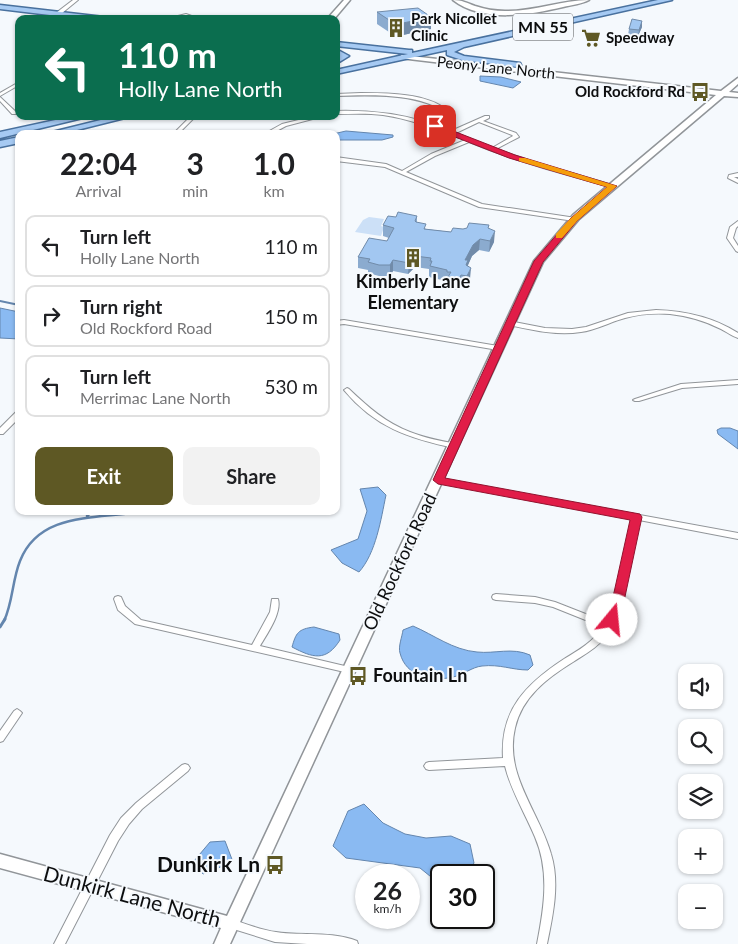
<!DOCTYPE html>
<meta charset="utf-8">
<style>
body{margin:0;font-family:Lato,sans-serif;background:#f2f2f2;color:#202124;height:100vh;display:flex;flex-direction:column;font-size:19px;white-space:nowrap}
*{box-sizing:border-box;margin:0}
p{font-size:16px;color:#757577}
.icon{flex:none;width:28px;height:28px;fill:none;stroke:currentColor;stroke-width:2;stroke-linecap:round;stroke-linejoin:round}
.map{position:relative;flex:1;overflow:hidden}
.sheet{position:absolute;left:15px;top:130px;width:325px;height:385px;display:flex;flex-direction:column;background:#fff;border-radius:10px;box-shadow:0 1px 4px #0004}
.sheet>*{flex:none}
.banner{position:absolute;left:15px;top:15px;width:325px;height:105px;border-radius:10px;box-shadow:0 1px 4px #0004;background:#0b6e4f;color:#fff;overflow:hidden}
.buttons{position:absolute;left:678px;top:664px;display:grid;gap:10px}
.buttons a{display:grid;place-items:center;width:45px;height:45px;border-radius:10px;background:#fff;box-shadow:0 1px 4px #0004;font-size:25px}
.speed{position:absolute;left:355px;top:864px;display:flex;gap:10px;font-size:25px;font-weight:700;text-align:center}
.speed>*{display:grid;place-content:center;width:65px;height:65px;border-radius:50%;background:#fff;box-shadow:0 1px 4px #0004;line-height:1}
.speed small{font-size:12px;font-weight:400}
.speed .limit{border:2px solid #111;border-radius:8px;background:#fff;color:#111}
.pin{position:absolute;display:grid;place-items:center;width:42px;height:42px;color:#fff;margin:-21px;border-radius:10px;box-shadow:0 2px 8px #0006}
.me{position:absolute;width:55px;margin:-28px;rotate:17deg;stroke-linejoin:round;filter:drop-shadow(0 0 4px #0008)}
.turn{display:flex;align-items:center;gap:18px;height:105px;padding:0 20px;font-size:22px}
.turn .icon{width:65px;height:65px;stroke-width:2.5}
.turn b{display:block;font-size:35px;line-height:42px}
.eta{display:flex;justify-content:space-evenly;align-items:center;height:85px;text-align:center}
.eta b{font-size:30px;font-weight:700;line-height:35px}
.action{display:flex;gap:10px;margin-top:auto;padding:10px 20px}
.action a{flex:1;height:58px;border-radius:10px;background:#5e5824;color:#fff;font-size:20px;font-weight:700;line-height:58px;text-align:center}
.action a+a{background:#f2f2f2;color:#202124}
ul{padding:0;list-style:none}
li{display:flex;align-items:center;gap:15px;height:62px;margin:0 10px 8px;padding:0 10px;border:2px solid #e0e0e0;border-radius:10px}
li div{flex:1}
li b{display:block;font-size:19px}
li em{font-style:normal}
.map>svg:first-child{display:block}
.green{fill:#cce0f7}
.water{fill:#8abaf2;stroke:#6486ae}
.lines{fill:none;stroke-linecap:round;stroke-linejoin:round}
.stream-far2{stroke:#6486ae;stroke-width:2}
.stream-far1{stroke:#6486ae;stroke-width:2.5}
.stream{stroke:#6486ae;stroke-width:3}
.street-casing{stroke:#919599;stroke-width:2}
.secondary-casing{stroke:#919599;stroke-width:3}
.primary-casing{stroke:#49719e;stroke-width:3}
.street{fill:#fff;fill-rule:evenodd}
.secondary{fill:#fff;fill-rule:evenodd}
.primary{fill:#a6caf3;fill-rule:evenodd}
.wall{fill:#8babcf}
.shaded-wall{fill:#718ba9}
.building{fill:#a2c7f1;stroke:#718ba9}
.route{fill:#e11d48;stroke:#92132f}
.slow{fill:#f59e0b}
.labels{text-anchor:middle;stroke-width:4;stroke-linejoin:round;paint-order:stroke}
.far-poi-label{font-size:15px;font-weight:bold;fill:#0d0e0f;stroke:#f5f9fd;text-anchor:start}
.far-street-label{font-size:15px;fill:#0d0e0f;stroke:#f5f9fd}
.shield{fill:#f5f9fd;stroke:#535456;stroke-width:1}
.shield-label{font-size:16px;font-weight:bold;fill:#0d0e0f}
.poi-label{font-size:18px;font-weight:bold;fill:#0d0e0f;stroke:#f5f9fd}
.street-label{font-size:18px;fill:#0d0e0f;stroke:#f5f9fd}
.near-poi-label{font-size:21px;font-weight:bold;fill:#0d0e0f;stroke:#f5f9fd;text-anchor:end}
.near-street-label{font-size:21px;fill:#0d0e0f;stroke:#f5f9fd}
</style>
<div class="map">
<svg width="738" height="944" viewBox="0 0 738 944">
<rect width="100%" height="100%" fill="#f5f9fd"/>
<path class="green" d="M369 217 384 219 381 226 384 227 381 236 355 232 363 220Z"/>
<path class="water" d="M480 76 501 77 521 82 513 88 480 81Z
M346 131 393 135V137L382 140H336V134H333Z
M0 308 19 312V339L0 338Z
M721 428H730L738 431V449L718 434 717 430Z
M378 487 386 495C381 519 376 553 359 572L342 563 331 550 358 539 367 511 360 489Z
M413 626C434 635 453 650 477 652 495 654 512 647 530 655L533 665 528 670C512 670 500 664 482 666 472 667 463 675 453 677 432 682 406 677 400 653 398 647 402 637 403 630Z
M314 627 339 634 340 640C326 662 313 658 292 647 296 633 298 629 314 627Z
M364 804 383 823 405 834 426 838 451 836 470 844 474 863 466 875H441V885L420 868 346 858 333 846 348 811Z
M225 841 233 862 203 874 194 861 210 842Z"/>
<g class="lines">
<path class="stream-far2" d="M0 301 19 305"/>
<path class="stream-far1" d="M87 516 93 511
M4 621C13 602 12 581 20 561 40 510 100 520 144 511"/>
<path class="stream" d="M0 627 5 619"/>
<g class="street-casing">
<path id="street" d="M73 0H78L56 18H52V16Z
M186 14 200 19C195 19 192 18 187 17 182 16 173 19 166 19Z
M19 82V85L0 96V93Z
M361 93C387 93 427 93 447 110L442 117 430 124 451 131 485 116H489V118L483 121 516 133 519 137 496 149 534 162 616 186 613 188 611 187C563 174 515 161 469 142L435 156 406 172 482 204 576 218V220L574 221 479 207 385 167 336 161V157L386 164 402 171 431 154 465 140C438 130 411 119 383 115 367 113 352 114 336 114V111C369 110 395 113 426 122L438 115 442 110C414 93 368 95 336 96V94ZM479 122 512 135 513 136 492 148 456 133Z
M0 97 16 112V114H12L0 101Z
M191 116H196L178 134H173Z
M315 116H324L286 126 271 134H264L282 124Z
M738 173V177H734L738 179V183L728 178 729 175Z
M738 221V226L736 228 733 238 738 246V252L736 251 727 238 730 227Z
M656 310C686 311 713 317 738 333V338C732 336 727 332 721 329 705 321 688 316 670 314 655 313 639 314 625 318 610 322 596 330 581 332 557 336 532 330 509 325L506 323 509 321 545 328 572 329 586 327 628 313Z
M344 320 498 346 501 348 498 350 344 324 336 325V321Z
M738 380V384L682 388 639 401H635L633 400 635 399 681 384Z
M347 388 349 389C368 407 386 423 410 432 425 438 441 441 457 444L458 446 454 448C408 438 375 427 344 390Z
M16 412H19V418L3 434H0V428Z
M435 478H438L738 533V539L639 520C636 538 632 555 628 572 624 594 620 618 606 636 597 648 585 654 573 662 547 678 522 697 515 728 504 775 539 811 551 854 560 883 553 915 547 944H537C544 908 550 872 535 837 525 813 511 791 505 766L429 770 426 769 424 766 426 763 429 762 503 758C500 710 526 684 564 659 579 650 593 642 603 627L553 607 535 603 496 600 493 599 492 597 493 595 496 594 535 597 555 602 606 622 613 606 632 519 438 482 434 480Z
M118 596 121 597 125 606 141 620 252 645 270 612 272 599H278C282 613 267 634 260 646L349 667 352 668 353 670 352 672 349 673 135 624 118 610 114 599 115 597Z
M17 709 20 711 22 713 3 741 0 742V731L14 711Z
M185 764 188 765 190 768 188 771 142 809 129 824 118 841 65 944H54L110 835 121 818 136 803 182 765Z
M231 919C246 924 261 930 276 932 302 936 332 931 357 941L358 944H307L275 942 227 927 226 924 227 921Z"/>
</g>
<g class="secondary-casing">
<path id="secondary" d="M344 0H350L334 19H327Z
M453 0C462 0 467 3 475 6 484 9 495 11 505 11 534 12 561 0 589 0 582 4 571 5 563 7 529 15 483 23 453 0Z
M402 55 721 91 738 78V84L729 92 738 93V97L724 96 579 219 543 262 230 944H214L221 928 0 868V854L227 916 534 261 573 215 716 95 400 58 399 57Z"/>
</g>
<g class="primary-casing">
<path id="primary" d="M658 0H672L464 47 454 52 464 56 520 63 521 65 517 67 462 60 447 55V50L336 74V70L408 54 336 46V42L409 50H412V53Z
M0 5 104 17 107 19H83L0 9Z
M336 49 349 56 336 64V58L340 56 336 54Z
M74 116H91L0 138V132Z
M117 116H133L61 134H44Z
M19 137V143L0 147V141Z"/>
</g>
<use href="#street" class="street"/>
<use href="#secondary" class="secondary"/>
<use href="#primary" class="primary"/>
</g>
<path class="wall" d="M377 12 431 29 403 35 398 32 392 34 377 24Z
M642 21V27L638 36 628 35 629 29Z
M417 216V222L426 229 451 232 463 229 489 228 494 242 489 252 479 250 472 256 468 265 470 279 466 288 460 287 458 290 448 288V283H446V281L429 277V269L415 267 408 274 393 271 390 276H379L368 273V270L358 268V257L387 241 389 238 383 236V225L396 217Z"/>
<path class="shaded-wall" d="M431 17V29L403 35V23Z
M398 20V32L392 34V22Z
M642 21V27L638 36 639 30Z
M495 231 494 242 489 252 490 241Z
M480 239 479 250 472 256 468 265 467 271 465 260 473 245Z
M415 256V267L408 274 409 263Z
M393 260V271L390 276V265Z
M471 268 470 279 466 288 467 276Z
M461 275 460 287 458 290 459 279Z"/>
<path class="building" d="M418 8 431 17 403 23 398 20 392 22 377 12Z
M632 19 642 21 639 30 629 29Z
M398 212 417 216 415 221 416 222 426 224 424 229 451 232 453 228 463 229 467 228 469 223 489 225 488 228 495 231 490 241 480 239 473 245 465 260H468L466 265 471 268 467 276 461 275 459 279 448 277 451 272H447V270L430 266 432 261H430L431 258 415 256 409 263 393 260 390 265H379L368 262 370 259 358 257 369 238 387 241 394 228 383 225 388 216 396 217Z"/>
<path class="route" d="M432 125H438L515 155 617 186 577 221 543 262 445 478 640 514 642 517 623 606 616 623H607L605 620 611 606 630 520 438 484 433 480 534 261 571 218 607 187 509 158 432 128Z"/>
<path class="slow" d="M519 158H525L617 186 577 221 562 238H556V234L571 218 607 187 519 161Z"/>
<defs>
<g id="building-bare" transform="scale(1.5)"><path d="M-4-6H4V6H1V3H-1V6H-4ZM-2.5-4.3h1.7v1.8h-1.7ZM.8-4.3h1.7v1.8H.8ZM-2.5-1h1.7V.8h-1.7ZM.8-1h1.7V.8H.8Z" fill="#5e5824" stroke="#f5f9fd" stroke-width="2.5" paint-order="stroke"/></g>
<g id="supermarket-bare" transform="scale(1.5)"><path d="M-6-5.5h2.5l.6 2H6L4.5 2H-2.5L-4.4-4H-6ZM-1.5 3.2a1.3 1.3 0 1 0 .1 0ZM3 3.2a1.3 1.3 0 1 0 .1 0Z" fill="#5e5824" stroke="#f5f9fd" stroke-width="2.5" paint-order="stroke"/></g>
<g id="bus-bare" transform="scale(1.5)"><path d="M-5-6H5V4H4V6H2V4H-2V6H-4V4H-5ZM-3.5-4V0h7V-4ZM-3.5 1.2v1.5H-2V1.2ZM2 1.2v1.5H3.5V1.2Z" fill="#5e5824" stroke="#f5f9fd" stroke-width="2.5" paint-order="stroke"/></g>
</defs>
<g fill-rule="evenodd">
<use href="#building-bare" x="396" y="28"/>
<use href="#supermarket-bare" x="591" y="38"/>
<use href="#bus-bare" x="700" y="92"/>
<use href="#building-bare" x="413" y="258"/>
<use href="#bus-bare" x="358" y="676"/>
<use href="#bus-bare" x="275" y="865"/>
</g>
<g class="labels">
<g class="far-poi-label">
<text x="411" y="24">Park Nicollet<tspan x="411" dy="17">Clinic</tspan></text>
<text x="606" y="43">Speedway</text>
<text x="685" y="97" text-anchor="end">Old Rockford Rd</text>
</g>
<g class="far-street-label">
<text transform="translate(496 68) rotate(6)" y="5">Peony Lane North</text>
</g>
<rect class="shield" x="513" y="13.5" width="60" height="27" rx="4"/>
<g class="shield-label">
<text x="543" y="33">MN 55</text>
</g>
<g class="poi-label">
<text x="413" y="288">Kimberly Lane<tspan x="413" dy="21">Elementary</tspan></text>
<text x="373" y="682" text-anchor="start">Fountain Ln</text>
</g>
<g class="street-label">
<text transform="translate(400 562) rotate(-65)" y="6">Old Rockford Road</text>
</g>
<g class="near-poi-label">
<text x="260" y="872">Dunkirk Ln</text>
</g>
<g class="near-street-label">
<text transform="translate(132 897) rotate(15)" y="7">Dunkirk Lane North</text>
</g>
</g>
</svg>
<div class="buttons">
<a><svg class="icon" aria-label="sound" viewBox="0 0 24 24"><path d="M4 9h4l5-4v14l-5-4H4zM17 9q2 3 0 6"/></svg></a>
<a><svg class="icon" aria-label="search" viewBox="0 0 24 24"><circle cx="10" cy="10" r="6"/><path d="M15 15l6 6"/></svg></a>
<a><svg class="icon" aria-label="layers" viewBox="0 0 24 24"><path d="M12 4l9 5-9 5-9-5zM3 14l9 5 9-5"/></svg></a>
<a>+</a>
<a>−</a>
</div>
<div class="speed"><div>26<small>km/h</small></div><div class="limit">30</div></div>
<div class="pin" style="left:435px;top:126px;background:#d93025"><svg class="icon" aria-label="arrive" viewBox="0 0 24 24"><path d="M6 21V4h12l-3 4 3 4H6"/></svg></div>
<svg class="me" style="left:612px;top:620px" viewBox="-20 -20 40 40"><circle r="19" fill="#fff"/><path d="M0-13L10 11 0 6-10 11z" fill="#e11d48"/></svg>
<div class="banner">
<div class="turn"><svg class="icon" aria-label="left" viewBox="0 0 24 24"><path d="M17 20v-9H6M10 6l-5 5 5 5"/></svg><div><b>110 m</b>Holly Lane North</div></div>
</div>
<section class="sheet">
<div class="eta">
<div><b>22:04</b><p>Arrival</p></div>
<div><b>3</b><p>min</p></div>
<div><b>1.0</b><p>km</p></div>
</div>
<ul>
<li><svg class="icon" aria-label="left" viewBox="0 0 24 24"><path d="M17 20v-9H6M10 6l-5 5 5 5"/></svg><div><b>Turn left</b><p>Holly Lane North</p></div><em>110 m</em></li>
<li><svg class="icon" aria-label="right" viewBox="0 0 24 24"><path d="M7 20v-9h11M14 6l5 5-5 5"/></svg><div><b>Turn right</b><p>Old Rockford Road</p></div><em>150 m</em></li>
<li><svg class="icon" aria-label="left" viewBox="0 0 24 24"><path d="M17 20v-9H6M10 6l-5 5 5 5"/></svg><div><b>Turn left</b><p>Merrimac Lane North</p></div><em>530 m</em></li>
</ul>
<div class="action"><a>Exit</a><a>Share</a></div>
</section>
</div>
